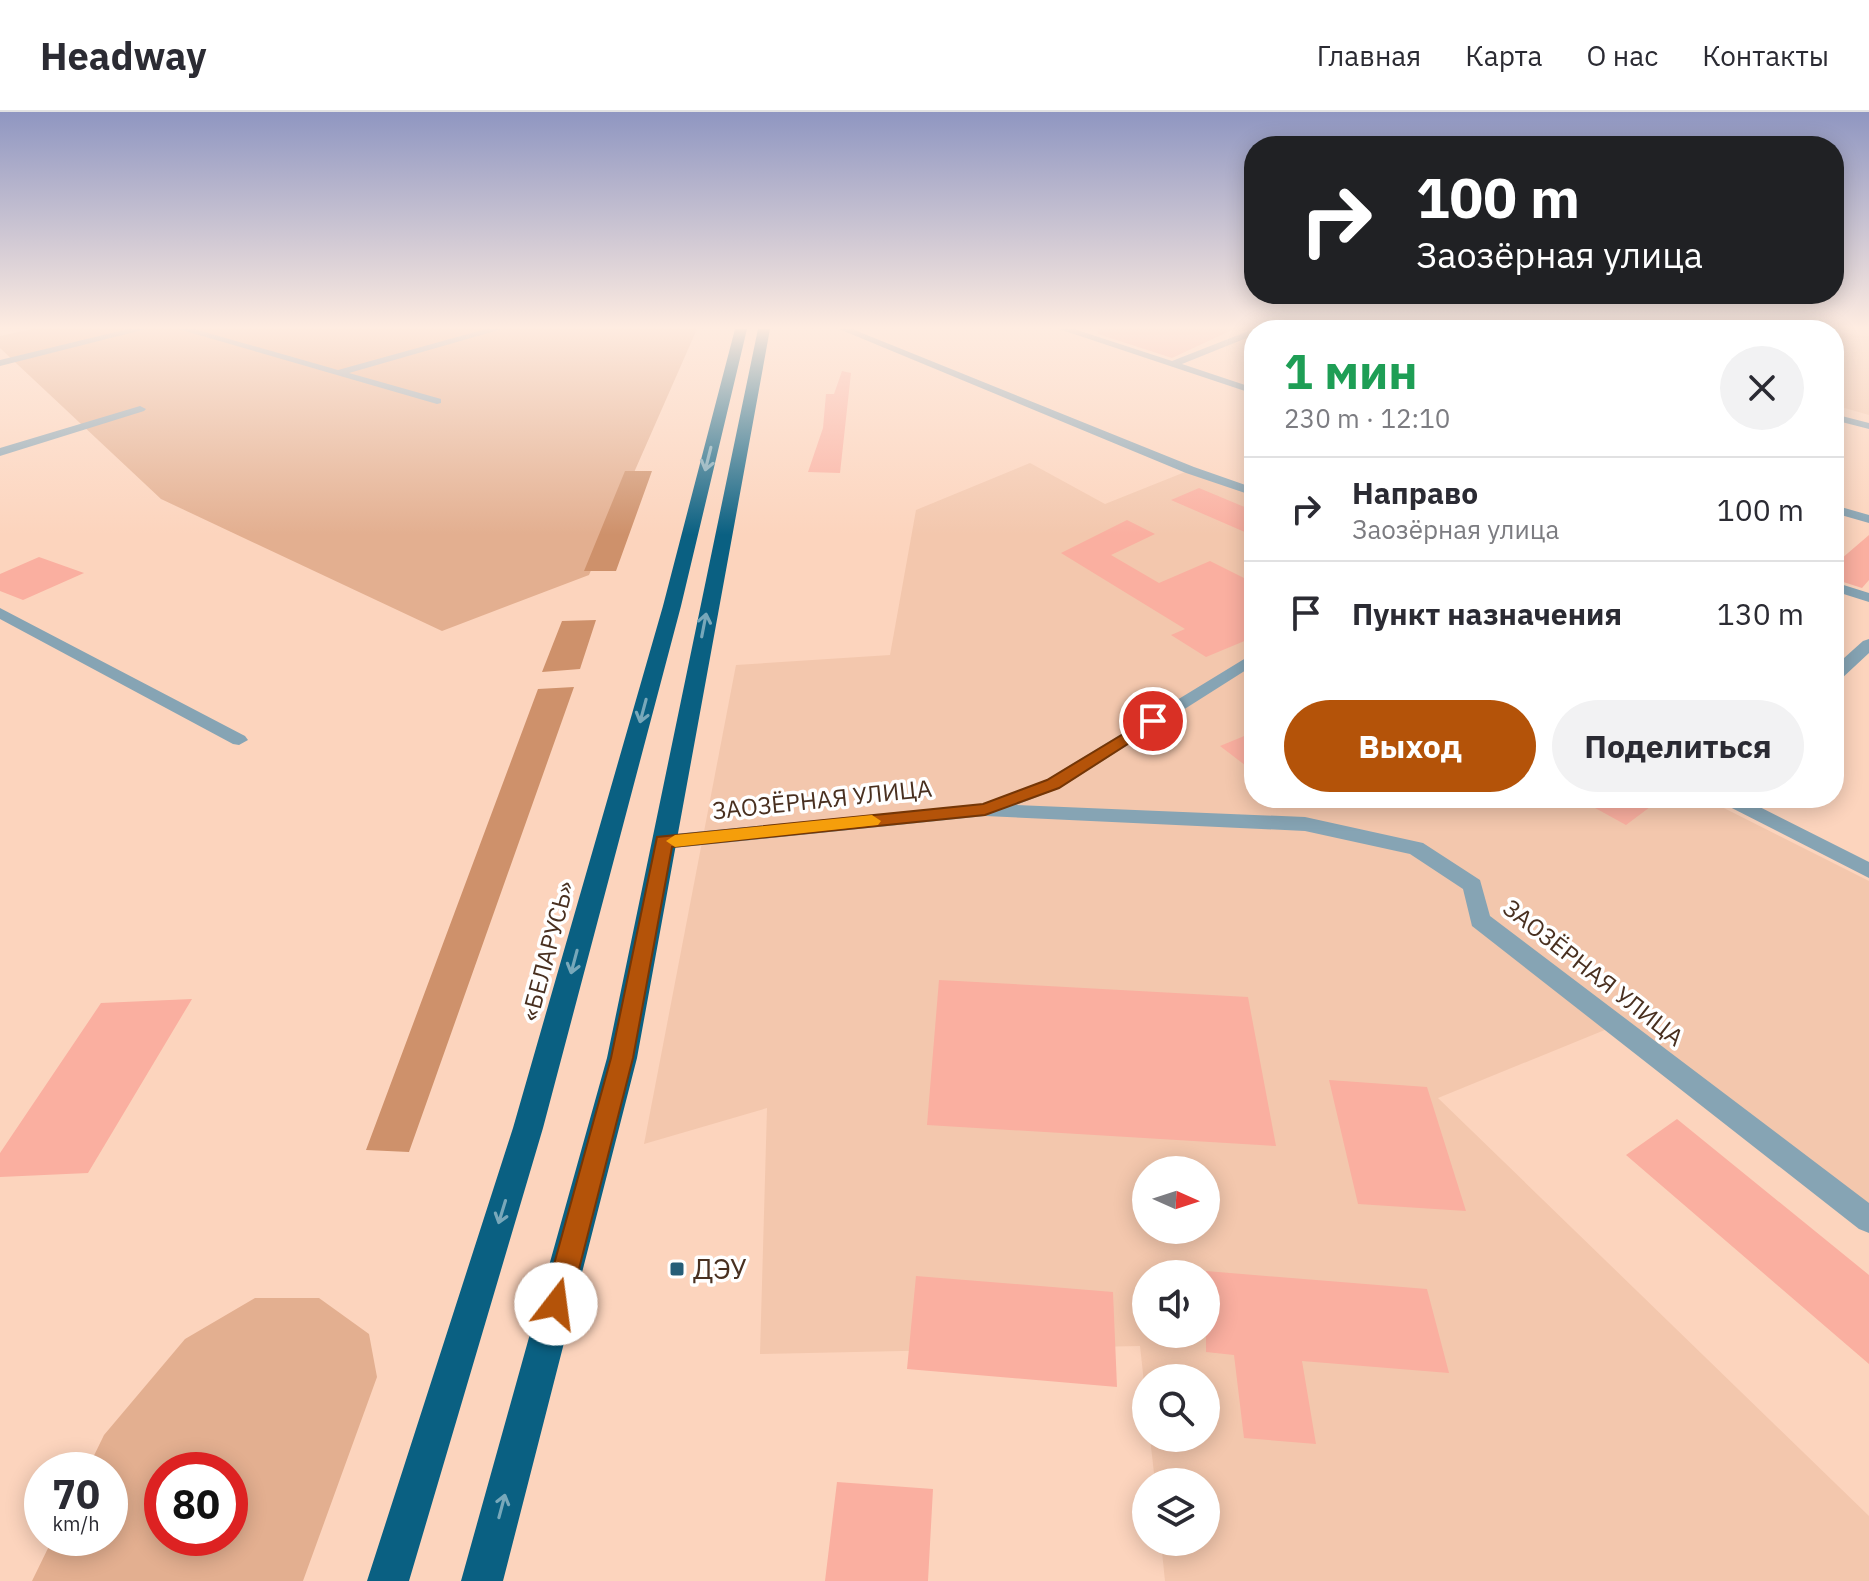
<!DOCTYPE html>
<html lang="ru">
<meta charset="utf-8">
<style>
body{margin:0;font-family:"IBM Plex Sans",sans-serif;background:#f2f2f3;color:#2b2b33;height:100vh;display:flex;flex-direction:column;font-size:30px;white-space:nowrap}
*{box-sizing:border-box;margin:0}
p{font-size:26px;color:#7c7c81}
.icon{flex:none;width:44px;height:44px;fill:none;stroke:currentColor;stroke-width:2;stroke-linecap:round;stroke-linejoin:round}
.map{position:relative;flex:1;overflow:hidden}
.side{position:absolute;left:1244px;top:208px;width:600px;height:488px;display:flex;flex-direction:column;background:#fff;border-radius:32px;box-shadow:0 4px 20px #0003}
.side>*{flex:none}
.guide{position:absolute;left:1244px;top:24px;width:600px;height:168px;border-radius:32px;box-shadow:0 4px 20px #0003;background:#202124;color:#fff;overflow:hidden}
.needle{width:52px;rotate:93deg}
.buttons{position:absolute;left:1132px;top:1044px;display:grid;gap:16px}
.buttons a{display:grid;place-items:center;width:88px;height:88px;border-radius:50%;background:#fff;box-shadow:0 4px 20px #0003;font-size:40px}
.speed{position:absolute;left:24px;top:1340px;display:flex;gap:16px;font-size:40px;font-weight:700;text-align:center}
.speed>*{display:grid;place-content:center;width:104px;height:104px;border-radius:50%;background:#fff;box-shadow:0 4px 20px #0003;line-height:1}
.speed small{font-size:20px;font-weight:400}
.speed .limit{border:12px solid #d22;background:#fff;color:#111}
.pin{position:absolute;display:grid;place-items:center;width:68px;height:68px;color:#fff;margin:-34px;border:4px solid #fff;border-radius:50%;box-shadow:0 2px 8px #0007}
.me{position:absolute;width:88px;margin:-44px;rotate:15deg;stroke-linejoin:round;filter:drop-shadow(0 0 6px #0008)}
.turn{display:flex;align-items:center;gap:28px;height:168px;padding:0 40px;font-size:36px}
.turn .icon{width:104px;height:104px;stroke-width:2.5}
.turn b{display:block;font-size:56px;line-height:68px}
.round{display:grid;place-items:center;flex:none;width:84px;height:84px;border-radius:42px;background:#f2f2f3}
.head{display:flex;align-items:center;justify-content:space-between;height:136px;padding:0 40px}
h1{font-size:48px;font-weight:700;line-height:60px;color:#1e9e55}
.primary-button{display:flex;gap:16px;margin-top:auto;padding:16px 40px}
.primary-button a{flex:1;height:92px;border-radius:48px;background:#b45309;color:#fff;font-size:32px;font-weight:700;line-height:92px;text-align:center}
.primary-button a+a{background:#f2f2f3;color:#2b2b33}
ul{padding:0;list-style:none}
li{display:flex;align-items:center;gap:24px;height:104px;padding:0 40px;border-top:2px solid #e1e1e2}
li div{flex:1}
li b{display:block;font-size:30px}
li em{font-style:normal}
header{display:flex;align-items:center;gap:48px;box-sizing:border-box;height:112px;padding:0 40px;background:#fff;border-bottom:2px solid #e1e1e2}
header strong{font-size:38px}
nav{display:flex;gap:44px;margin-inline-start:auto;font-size:28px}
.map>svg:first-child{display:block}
.built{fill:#f3c7ad;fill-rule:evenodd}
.green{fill:#e3af90;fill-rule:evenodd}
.forest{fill:#ce916b}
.building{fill:#faafa0}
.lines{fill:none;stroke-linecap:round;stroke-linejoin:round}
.minor{fill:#86a4b4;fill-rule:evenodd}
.highway{fill:#0a6082;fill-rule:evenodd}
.oneway{stroke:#78a8ba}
.route{fill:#b45309;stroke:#753606;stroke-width:2}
.slow{fill:#f59e0b}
.poi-dot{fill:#265d77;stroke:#fff;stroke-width:3}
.labels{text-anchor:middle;stroke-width:7;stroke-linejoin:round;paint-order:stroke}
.street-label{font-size:24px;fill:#493020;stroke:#fff}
.near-poi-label{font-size:28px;fill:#493020;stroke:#fff;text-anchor:start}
</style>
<header>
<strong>Headway</strong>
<nav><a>Главная</a><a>Карта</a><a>О нас</a><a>Контакты</a></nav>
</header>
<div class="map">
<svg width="1869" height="1469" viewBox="0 0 1869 1469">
<rect width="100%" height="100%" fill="#fcd4bd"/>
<path class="built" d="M1834 221 1869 224V303L1834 293Z
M1030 351 1105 392 1190 358 1254 380V686H1704L1869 769V1108L1617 913 1438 986 1869 1404V1469H1165L1161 1430H1206V1370H1155L1150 1326H1206V1266H1146V1289L1140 1234 760 1242 767 996 644 1032 736 553 890 543 916 398ZM1146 1058H1206V1118H1146ZM1146 1162H1206V1222H1146Z"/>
<path class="green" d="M33 217H697L589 463 442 519 161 387 0 236V224Z
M255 1186H319L369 1222 377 1265 303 1469H32L53 1426H110V1358H87L104 1323 185 1227ZM162 1358H230V1426H162Z"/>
<path class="forest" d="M625 359H652L616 459H584Z
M596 508 580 557 542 560 562 509Z
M574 575 409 1040 366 1038 538 577Z"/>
<path class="building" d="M1099 217H1234L1172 246 1098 222Z
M842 259 851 261 840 361 808 360 823 316 826 282H834Z
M1199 376 1254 399V424L1171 388Z
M1127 408 1155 422 1111 443 1159 471 1210 449 1254 471V525L1206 545 1171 523 1185 517 1061 441Z
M1869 423V468L1862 476 1834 467V453Z
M39 445 84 461 23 488 0 479V462Z
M1254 620V660L1220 634Z
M1577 686H1662L1626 713Z
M939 868 1248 885 1276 1034 927 1013Z
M192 887 88 1061 0 1065V1041L101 891Z
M1329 968 1427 975 1466 1099 1358 1092Z
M1677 1007 1869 1163V1252L1626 1043Z
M1206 1159 1427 1177 1449 1261 1302 1249 1316 1332 1244 1326 1234 1243 1206 1240Z
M916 1164 1113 1180 1117 1275 907 1257Z
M837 1370 933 1377 928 1469H825Z"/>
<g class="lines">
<path class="minor" d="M128 217H146L0 254V248Z
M178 217H194L338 258 486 217H502L349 261 441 287V291L437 292Z
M839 217H852L1194 355 1254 376V384L1186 361Z
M1059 217H1074L1172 249 1251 218H1257H1254V223L1182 252 1254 276V282Z
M1400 217H1411L1412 218H1400Z
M140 294 146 297 144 299 0 344V336Z
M1834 302 1869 311V317L1834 308Z
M1834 393 1869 403V411L1834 401Z
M1834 470 1869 481V490L1834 479Z
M0 496 245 624 248 628 239 633 233 632 0 507Z
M1869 527V541L1840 568 1834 569V555L1863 529Z
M1254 541V553L1060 676 1016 693 1305 705 1423 731 1480 768 1490 804 1869 1091V1121L1859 1117 1472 814 1463 777 1410 742 1305 719 985 704 664 737 654 730 664 723 982 692 1046 668Z
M1717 686H1742L1869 750V766L1720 690Z"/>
<path class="highway" d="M735 217H747L681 494 543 1016 409 1469H367L513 1016 663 494Z
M758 217H770L637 946 503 1469H461L607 946Z"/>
</g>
<defs><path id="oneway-shaft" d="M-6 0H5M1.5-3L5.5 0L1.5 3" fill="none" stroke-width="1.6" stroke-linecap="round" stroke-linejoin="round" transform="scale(2)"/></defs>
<g class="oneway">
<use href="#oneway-shaft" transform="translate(708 347) rotate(104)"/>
<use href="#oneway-shaft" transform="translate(704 513) rotate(-79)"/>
<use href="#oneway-shaft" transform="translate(643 599) rotate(105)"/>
<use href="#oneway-shaft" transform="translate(574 850) rotate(105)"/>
<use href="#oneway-shaft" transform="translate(502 1100) rotate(107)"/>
<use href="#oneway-shaft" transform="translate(502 1394) rotate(-75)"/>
</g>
<linearGradient id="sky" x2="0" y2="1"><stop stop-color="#8f96c1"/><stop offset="0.51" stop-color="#feece1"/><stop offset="1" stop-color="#feece1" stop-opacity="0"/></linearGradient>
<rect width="1869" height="423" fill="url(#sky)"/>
<path class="route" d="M1153 604 1159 606V612L1059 676 985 703 672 735 633 946 570 1192 566 1202 556 1206 547 1202 543 1192 611 946 657 725 983 692 1047 668Z"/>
<path class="slow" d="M872 703 881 709 878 713 675 735 666 729 675 723Z"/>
<rect class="poi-dot" x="669" y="1149" width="16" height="16" rx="4"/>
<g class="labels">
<g class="street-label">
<text transform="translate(822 688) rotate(-6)" y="8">ЗАОЗЁРНАЯ УЛИЦА</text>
<text transform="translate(548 839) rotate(-75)" y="8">«БЕЛАРУСЬ»</text>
<text transform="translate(1593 861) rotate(38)" y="8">ЗАОЗЁРНАЯ УЛИЦА</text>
</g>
<g class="near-poi-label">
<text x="693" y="1167">ДЭУ</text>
</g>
</g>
</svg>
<div class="buttons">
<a><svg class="needle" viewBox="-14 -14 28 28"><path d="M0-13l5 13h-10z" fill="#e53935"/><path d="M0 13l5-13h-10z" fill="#7c7c81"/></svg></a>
<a><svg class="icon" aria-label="sound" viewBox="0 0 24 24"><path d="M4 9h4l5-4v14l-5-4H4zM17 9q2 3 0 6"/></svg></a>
<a><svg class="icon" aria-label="search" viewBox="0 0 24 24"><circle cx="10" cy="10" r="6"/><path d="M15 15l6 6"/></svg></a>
<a><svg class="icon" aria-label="layers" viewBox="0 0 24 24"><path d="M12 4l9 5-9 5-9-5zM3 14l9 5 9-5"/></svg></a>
</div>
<div class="speed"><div>70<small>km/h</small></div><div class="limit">80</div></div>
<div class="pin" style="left:1153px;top:609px;background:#d93025"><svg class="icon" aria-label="arrive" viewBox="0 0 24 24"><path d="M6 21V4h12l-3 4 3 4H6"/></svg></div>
<svg class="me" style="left:556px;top:1192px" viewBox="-20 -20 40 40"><circle r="19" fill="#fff"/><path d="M0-13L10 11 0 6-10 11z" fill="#b45309"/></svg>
<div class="guide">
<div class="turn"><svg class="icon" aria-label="right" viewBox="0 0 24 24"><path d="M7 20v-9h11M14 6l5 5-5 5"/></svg><div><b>100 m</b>Заозёрная улица</div></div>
</div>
<section class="side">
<div class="head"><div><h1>1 мин</h1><p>230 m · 12:10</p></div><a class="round"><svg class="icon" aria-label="close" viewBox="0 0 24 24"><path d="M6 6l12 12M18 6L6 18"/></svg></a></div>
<ul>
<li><svg class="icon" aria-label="right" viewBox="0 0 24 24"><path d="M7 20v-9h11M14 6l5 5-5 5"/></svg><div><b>Направо</b><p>Заозёрная улица</p></div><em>100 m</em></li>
<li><svg class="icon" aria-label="arrive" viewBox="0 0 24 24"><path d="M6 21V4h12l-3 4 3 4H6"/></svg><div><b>Пункт назначения</b></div><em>130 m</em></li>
</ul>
<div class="primary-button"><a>Выход</a><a>Поделиться</a></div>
</section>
</div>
